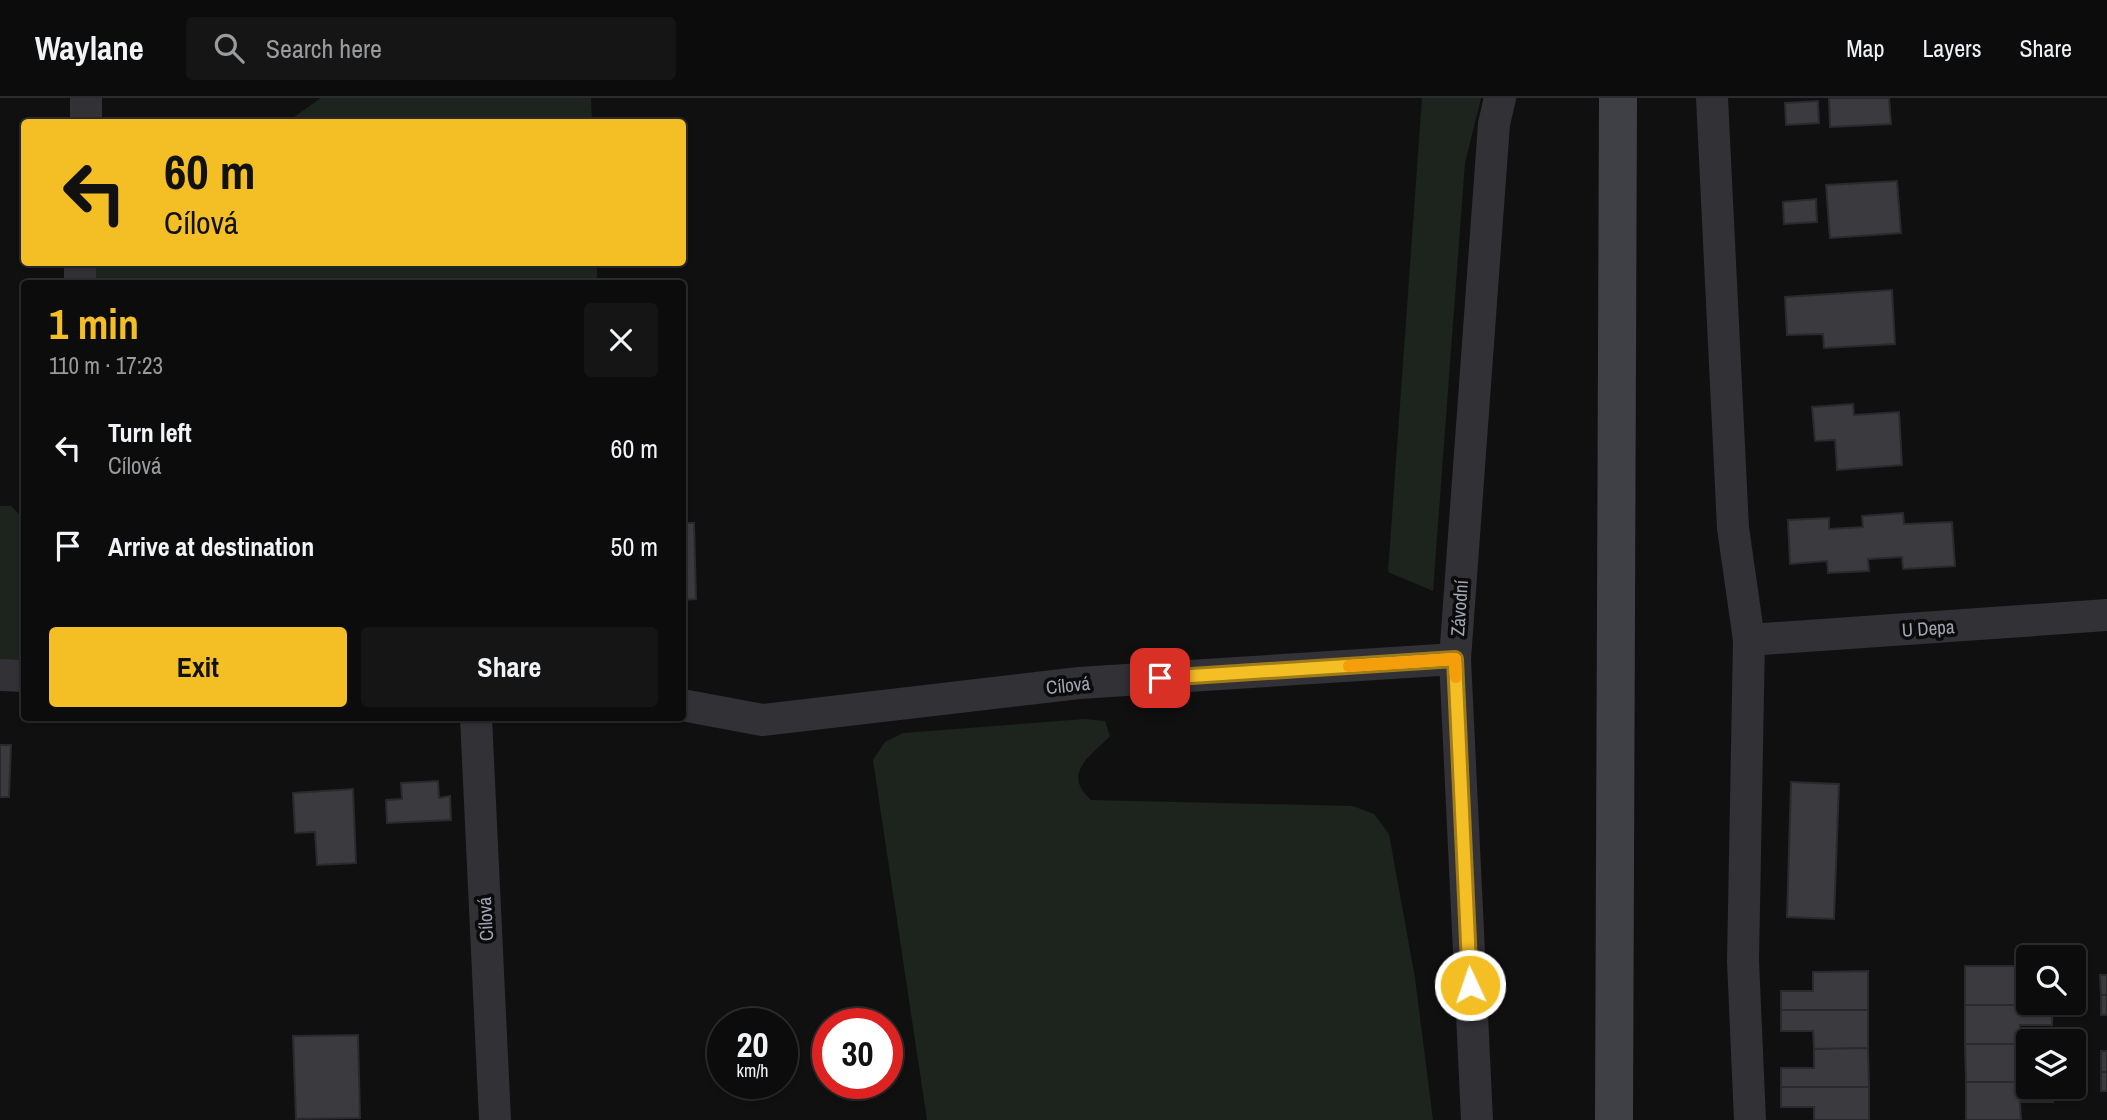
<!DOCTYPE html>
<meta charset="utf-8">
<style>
body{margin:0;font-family:"Archivo Narrow",sans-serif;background:#151516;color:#f1f3f6;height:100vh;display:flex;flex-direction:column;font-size:26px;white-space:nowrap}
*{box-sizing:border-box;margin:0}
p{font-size:23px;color:#9a9b9d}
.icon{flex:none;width:38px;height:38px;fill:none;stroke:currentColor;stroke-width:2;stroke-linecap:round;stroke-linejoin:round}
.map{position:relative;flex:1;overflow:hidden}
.side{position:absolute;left:21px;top:182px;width:665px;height:441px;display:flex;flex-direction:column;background:#0c0c0d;border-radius:7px;box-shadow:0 2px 5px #0004,0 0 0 2px #2c2c2e}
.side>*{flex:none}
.guide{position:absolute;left:21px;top:21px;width:665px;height:147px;border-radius:7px;box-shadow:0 2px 5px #0004,0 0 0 2px #2c2c2e;background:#f4be25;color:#111;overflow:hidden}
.controls{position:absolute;left:2016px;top:847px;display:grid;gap:14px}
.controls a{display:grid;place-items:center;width:70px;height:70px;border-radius:7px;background:#0c0c0d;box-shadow:0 2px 5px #0004,0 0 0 2px #2c2c2e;font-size:35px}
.speed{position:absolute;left:707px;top:910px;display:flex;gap:14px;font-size:35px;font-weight:700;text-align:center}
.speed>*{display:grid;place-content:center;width:91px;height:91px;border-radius:50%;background:#0c0c0d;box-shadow:0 2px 5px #0004,0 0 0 2px #2c2c2e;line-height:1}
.speed small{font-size:18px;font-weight:400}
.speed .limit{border:10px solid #d22;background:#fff;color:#111}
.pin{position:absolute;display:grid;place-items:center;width:60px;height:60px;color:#fff;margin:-30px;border-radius:14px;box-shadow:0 4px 10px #0006}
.me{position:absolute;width:77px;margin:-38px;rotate:357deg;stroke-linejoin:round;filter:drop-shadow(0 0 5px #0008)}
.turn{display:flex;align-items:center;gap:24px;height:147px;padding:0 28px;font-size:32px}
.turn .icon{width:91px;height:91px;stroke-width:2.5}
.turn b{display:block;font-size:49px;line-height:60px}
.round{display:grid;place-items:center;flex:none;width:74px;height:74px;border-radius:7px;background:#151516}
.head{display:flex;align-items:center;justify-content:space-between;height:119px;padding:0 28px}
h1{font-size:42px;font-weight:700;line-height:52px;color:#f4be25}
.button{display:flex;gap:14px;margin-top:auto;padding:14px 28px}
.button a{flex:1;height:80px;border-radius:7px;background:#f4be25;color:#111;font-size:28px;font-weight:700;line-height:80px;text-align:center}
.button a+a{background:#151516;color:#f1f3f6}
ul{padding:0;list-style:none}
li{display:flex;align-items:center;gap:21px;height:98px;padding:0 28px}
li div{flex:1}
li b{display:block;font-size:26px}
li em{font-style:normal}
header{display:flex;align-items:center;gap:42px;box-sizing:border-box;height:98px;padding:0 35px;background:#0c0c0d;border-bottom:2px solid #2c2c2e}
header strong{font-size:33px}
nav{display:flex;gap:38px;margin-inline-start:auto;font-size:24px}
.search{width:490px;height:63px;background:#151516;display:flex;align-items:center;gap:18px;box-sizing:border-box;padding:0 24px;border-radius:7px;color:#9a9b9d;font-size:26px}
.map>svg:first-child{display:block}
.green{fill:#1c241d}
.building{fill:#3a3a3f;stroke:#2a2a2d;stroke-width:2}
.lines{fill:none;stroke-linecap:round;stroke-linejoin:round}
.street{stroke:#313136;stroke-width:32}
.secondary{stroke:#3f4046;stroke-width:38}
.route-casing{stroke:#9f7c18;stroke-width:18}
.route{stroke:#f4be25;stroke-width:12}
.slow{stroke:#f59e0b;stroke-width:12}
.labels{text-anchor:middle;stroke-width:7;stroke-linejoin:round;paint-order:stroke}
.street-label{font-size:19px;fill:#a1a5b3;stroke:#0b0b0c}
</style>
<header>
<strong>Waylane</strong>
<div class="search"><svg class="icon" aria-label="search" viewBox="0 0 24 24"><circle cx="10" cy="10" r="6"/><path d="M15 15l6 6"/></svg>Search here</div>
<nav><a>Map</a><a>Layers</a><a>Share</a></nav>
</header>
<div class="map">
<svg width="2107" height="1022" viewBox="0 0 2107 1022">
<rect width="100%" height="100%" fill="#101011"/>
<path class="green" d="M321 0H591L592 24H287Z
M1422 0H1481L1465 65 1433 493 1388 474Z
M93 164H597V185L93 186Z
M0 408H11L24 421V555L17 563 0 567Z
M1085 621 1105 623 1110 638C1093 657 1060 674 1091 702L1353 708 1374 716 1389 736 1415 880 1433 1022H927L873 662 885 644 903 635Z"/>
<path class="building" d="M1829 0H1889L1891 26 1830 29Z
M1818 3 1819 25 1786 27 1785 5Z
M1897 83 1901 135 1830 140 1826 87Z
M1816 101 1817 124 1784 126 1783 104Z
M1892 192 1895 246 1824 250 1823 236 1787 237 1785 199Z
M1853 306 1854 317 1899 314 1902 367 1837 372 1835 342 1815 343 1812 309Z
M1903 415 1904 426 1952 424 1955 468 1903 471 1902 459 1868 461 1869 473 1828 475 1827 463 1790 466 1788 422 1829 420V431L1863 429 1862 418Z
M682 425H694L696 501 682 502Z
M0 647H11L9 699H0Z
M438 683 439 700 450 698 451 722 387 725 386 702 402 701 401 685Z
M1791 684 1839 686 1834 821 1787 819Z
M353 691 356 765 317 767 315 734 295 735 293 695Z
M1965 868H2020V887H2028V905L2053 907H1965Z
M1868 873V912H1781V893H1813V874Z
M2100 877H2107V897H2101Z
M2101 897H2107V917H2101Z
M1965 907H2053L2052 927H2020V946H1965Z
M1781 912H1868V950L1814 951 1813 933H1781Z
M358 937 360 1020 296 1021 293 938Z
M1965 946H2020V964H2028V984H1966Z
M1868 950 1869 989H1781V970H1814V951Z
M2101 953H2107V974H2101Z
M2101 974H2107V993H2101Z
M1966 984H2028V989H2053V1004H2020L2021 1022H1966Z
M1781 989H1869V1022H1814V1009H1781Z"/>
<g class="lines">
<path class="street" d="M1712 0 1733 430 1749 542 1743 863 1750 1022
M86 24V0
M80 186V164
M1749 542 2107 517
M0 577 24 578
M682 607 762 622 1079 585 1455 561
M476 620 495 1022
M1477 1022 1455 561 1494 26 1500 0"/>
<path class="secondary" d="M1614 1022 1618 0"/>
</g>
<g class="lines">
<g class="route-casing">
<path id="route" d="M1160 580 1455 561 1470 887"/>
</g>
<use href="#route" class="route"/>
<path class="slow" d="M1349 568 1455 561 1456 579"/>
</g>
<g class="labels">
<g class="street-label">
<text transform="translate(1459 510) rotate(-86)" y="7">Závodní</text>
<text transform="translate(1928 530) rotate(-4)" y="7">U Depa</text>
<text transform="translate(1068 587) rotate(-6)" y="7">Cílová</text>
<text transform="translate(485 821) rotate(-93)" y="7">Cílová</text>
</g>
</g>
</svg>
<div class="controls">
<a><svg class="icon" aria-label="search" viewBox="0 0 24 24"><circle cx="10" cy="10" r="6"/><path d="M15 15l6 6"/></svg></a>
<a><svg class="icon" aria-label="layers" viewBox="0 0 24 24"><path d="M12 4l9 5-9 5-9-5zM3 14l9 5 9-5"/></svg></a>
</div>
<div class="speed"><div>20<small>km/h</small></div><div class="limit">30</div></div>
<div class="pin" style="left:1160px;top:580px;background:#d93025"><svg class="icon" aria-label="arrive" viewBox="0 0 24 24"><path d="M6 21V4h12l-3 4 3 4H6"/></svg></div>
<svg class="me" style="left:1470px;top:887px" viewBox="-20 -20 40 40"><circle r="17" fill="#f4be25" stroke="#fff" stroke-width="3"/><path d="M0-11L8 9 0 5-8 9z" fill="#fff"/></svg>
<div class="guide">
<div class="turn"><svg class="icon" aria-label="left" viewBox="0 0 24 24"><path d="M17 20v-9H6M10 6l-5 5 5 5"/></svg><div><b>60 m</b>Cílová</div></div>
</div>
<section class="side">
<div class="head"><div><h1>1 min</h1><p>110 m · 17:23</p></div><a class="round"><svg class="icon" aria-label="close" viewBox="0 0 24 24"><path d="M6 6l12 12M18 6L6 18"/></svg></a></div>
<ul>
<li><svg class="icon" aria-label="left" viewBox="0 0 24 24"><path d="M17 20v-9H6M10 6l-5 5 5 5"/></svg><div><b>Turn left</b><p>Cílová</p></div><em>60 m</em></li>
<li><svg class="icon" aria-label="arrive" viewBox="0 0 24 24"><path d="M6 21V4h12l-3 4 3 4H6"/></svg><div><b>Arrive at destination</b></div><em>50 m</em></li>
</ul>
<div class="button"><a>Exit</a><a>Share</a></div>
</section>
</div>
